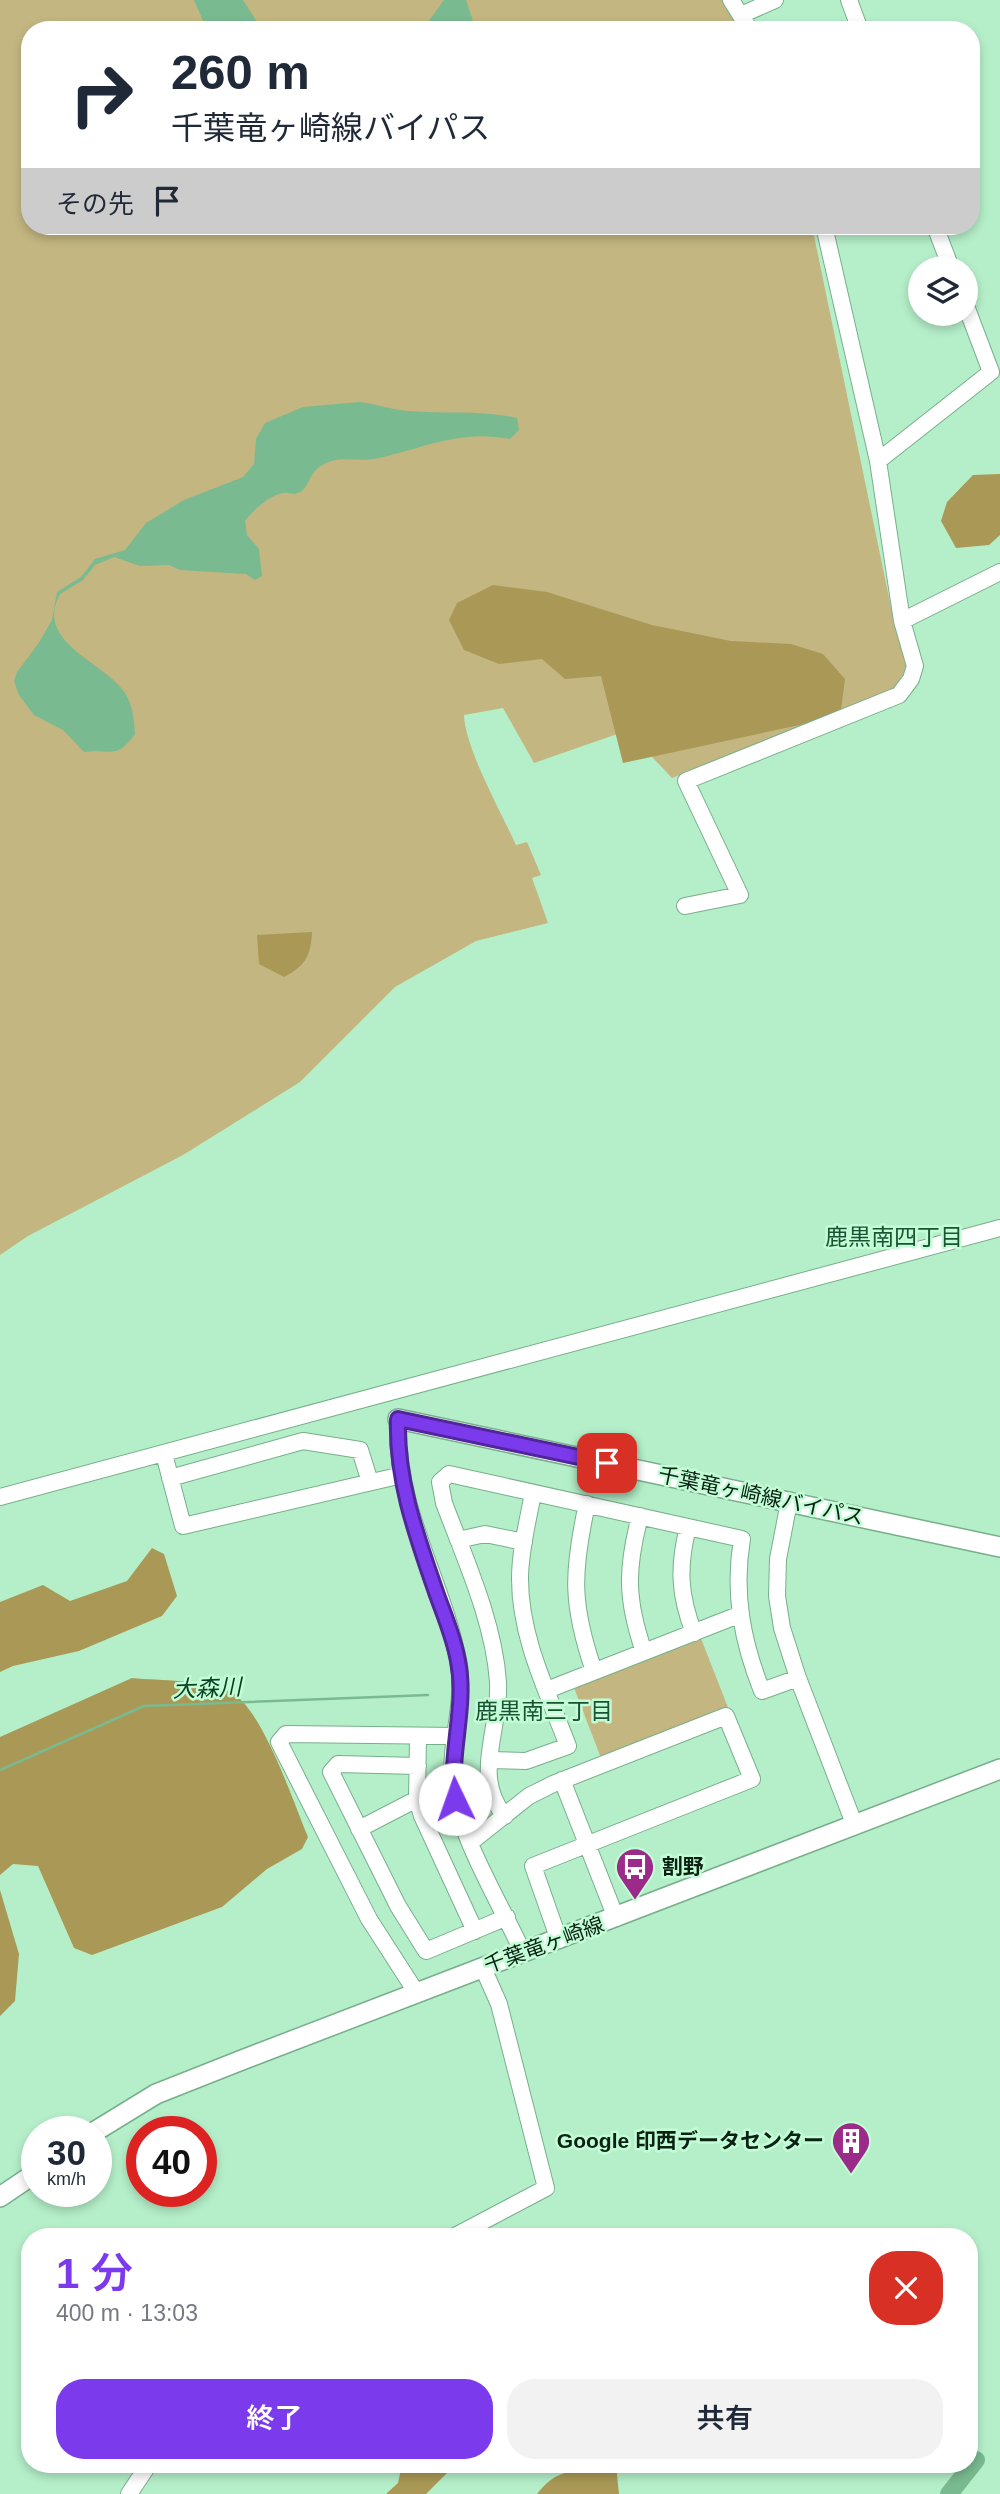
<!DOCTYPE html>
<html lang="ja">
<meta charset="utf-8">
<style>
body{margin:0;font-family:Arial,"Noto Sans JP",sans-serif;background:#f2f2f3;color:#1f2937;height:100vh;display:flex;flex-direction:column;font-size:26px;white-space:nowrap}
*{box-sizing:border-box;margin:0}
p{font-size:23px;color:#747a83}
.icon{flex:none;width:38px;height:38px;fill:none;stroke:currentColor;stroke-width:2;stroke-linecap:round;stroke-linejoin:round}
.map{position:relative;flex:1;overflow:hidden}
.sheet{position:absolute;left:21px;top:2228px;width:957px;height:245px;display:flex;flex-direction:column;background:#fff;border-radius:28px;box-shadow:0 4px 10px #0003}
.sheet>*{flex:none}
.guide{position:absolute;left:21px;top:21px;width:959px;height:214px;border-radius:28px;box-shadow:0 4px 10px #0003;background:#fff;color:#1f2937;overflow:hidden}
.tools{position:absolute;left:908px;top:256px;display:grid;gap:14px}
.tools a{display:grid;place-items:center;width:70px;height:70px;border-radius:50%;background:#fff;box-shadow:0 4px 10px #0003;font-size:35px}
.speed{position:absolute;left:21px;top:2116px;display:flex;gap:14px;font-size:35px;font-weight:700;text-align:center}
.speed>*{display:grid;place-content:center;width:91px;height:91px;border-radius:50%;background:#fff;box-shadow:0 4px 10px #0003;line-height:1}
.speed small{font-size:18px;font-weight:400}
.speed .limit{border:10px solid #d22;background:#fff;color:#111}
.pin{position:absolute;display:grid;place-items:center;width:60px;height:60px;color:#fff;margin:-30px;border-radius:14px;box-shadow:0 4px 10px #0006}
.me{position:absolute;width:77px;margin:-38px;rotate:357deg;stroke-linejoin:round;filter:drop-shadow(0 0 5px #0008)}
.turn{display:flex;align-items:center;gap:24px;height:147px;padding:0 35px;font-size:32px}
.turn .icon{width:91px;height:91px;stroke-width:2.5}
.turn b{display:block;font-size:49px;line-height:60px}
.then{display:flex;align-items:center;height:66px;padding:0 35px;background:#0003;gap:14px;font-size:26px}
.round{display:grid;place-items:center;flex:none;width:74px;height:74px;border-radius:28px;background:#f2f2f3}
.headline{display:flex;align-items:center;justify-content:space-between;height:119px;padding:0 35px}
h1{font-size:42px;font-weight:600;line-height:52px;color:#7c3aed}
.action{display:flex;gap:14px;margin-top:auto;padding:14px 35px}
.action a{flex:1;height:80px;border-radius:28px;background:#7c3aed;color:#fff;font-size:28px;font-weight:600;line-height:80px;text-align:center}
.action a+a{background:#f2f2f3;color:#1f2937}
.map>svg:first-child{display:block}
.green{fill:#c3b681}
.forest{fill:#aa9956}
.water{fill:#79ba91}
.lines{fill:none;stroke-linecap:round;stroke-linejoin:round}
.stream{stroke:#79ba91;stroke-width:2.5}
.river{stroke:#79ba91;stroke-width:18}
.minor-casing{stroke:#77af8b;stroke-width:18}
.major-casing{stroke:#77af8b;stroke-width:22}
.minor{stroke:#fff;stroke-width:16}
.major{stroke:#fff;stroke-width:19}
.route-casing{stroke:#51269a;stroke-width:18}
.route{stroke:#7c3aed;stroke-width:12}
.labels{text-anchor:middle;stroke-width:5;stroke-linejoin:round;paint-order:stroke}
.street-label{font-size:21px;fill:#0a2114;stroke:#c2fdd6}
.poi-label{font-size:21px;font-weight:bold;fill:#0a2114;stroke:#c2fdd6;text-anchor:start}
.neighbourhood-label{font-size:23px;fill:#1a5233;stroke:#c2fdd6}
.water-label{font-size:23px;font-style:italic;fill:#093e23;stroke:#c2fdd6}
</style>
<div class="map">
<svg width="1000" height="2494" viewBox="0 0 1000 2494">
<rect width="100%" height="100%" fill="#b5efc9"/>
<path class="green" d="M0 0H722L740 30H30V226H812L892 612 909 665 892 691 672 778 637 741 623 732 534 763 503 708 464 715C465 748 501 812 516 845L527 842 541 875 532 878 548 923 476 941 395 987 300 1082 183 1155 28 1236 0 1255Z
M700 1636 729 1710 601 1758 573 1685Z"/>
<path class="forest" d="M1000 474V535L989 545 956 548 941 521 947 502 973 475Z
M493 585 547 592 652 625 731 641 791 644 823 654 845 679 841 710 809 723 623 763 601 676 565 679 542 659 499 664 464 650 449 620 457 603Z
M312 932C311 956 305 966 284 977L259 964 257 935Z
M152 1548 164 1554 177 1596 162 1616 79 1651 13 1666 0 1672V1602L43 1585 70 1601 127 1581Z
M132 1678C162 1681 201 1679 229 1691 262 1706 293 1802 308 1837L302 1849 267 1869 222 1907 92 1955 74 1948 38 1866 13 1864 0 1875V1737Z
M0 1890 19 1954 15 2001 0 2016Z
M402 2464H456L426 2494H386L398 2483Z
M616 2465 619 2494H537C563 2460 583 2477 616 2465Z"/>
<path class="water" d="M194 0H243L262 30H207Z
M444 0H466L476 30H422Z
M360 402C376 404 393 410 409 411 445 414 482 410 517 418L519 430 510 439C457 429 424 449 374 459 356 462 336 454 318 468 309 475 308 490 298 493 293 495 288 492 283 493 270 495 252 511 245 521L247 535 259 549 262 576 255 580 246 574 180 570 169 565 140 566 114 557 95 565 83 580 60 594C33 643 107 663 125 693 133 706 134 719 135 734 116 761 110 748 84 752L63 730 34 715 19 695 14 681 17 672 38 644 52 620 57 592 81 577 95 559 125 550 146 523 184 500 243 477 254 464 256 439 265 423 303 407Z"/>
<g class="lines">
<path class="stream" d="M0 1770 144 1706 428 1695"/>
<path class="river" d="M949 2494 976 2460"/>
<g class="minor-casing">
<path id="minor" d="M731 0 750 30
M849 0 860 30
M741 15 775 0
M935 226 951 268
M878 461 991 372 966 306
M902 621 1000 572
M685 906 740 895 686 781 899 695 911 679 915 666 902 621 878 461 824 226
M398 1419C395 1512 443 1578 459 1665 465 1705 449 1743 453 1783 458 1836 501 1904 523 1953
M164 1454 183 1526 402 1475
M170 1478 303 1441 360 1450 370 1482
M0 1497 1000 1228
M789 1502 778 1559 777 1596 782 1628 798 1678 855 1826
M587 1504C572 1572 571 1605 594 1671
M640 1516C626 1569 626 1600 644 1652
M688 1527C678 1566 679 1595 694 1633
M458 1540 485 1534 524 1542
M547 1690 741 1614
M418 1737 417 1799 422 1816 475 1931
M489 1760 526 1761 568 1746C548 1693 520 1638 520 1579 520 1550 528 1521 533 1493
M418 1766 338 1764 331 1772 398 1906 426 1951 507 1917
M562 1780 616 1918
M505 1816C471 1777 501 1729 498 1682 494 1622 465 1559 444 1503L440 1482 449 1474 742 1539C733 1592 742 1641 762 1691L798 1678
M359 1829 417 1799
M471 1842 529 1796 553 1784 726 1716 752 1779 533 1866 559 1940
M416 1992 369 1919 279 1742 286 1734 457 1736
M455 2236 546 2188 499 2004 483 1968
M129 2494 149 2464"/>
</g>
<g class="major-casing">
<path id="major" d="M398 1419 1000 1547
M94 2132 156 2094 242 2060 1000 1769
M0 2197 37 2172"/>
</g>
<use href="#minor" class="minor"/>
<use href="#major" class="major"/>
</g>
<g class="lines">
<g class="route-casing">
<path id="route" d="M455 1799C449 1752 467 1707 458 1661 454 1638 445 1617 437 1595 417 1537 396 1481 398 1419L607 1463"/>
</g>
<use href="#route" class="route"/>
</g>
<defs>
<g id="bus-pin" transform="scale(2.0125)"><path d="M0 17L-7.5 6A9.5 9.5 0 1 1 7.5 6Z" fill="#9b2a88" stroke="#c2fdd6"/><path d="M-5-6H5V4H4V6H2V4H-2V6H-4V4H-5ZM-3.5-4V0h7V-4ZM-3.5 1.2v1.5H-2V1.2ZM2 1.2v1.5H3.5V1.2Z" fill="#fff"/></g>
<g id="building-pin" transform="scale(2.0125)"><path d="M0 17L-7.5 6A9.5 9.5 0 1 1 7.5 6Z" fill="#9b2a88" stroke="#c2fdd6"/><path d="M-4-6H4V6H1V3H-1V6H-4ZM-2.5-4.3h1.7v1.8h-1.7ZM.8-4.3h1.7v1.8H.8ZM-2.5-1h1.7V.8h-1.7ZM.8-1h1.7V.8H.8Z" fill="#fff"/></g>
</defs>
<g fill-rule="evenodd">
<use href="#bus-pin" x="635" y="1867"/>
<use href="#building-pin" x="851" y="2141"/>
</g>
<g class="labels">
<g class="street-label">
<text transform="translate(761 1496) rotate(12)" y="7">千葉竜ヶ崎線バイパス</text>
<text transform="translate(544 1945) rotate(-20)" y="7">千葉竜ヶ崎線</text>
</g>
<g class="poi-label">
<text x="662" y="1874">割野</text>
<text x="824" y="2148" text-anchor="end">Google 印西データセンター</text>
</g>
<g class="neighbourhood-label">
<text x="894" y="1245">鹿黒南四丁目</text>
<text x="544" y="1719">鹿黒南三丁目</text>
</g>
<g class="water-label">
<text transform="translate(207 1688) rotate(-2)" y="8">大森川</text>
</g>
</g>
</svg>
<div class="tools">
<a><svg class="icon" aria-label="layers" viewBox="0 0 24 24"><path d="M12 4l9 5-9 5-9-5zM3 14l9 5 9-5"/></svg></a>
</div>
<div class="speed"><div>30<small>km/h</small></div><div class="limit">40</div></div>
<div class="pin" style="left:607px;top:1463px;background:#d93025"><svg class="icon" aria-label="arrive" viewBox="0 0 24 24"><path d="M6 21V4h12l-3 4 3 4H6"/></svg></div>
<svg class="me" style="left:455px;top:1799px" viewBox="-20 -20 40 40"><circle r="19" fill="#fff"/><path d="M0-13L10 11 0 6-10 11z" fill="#7c3aed"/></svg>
<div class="guide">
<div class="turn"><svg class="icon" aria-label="right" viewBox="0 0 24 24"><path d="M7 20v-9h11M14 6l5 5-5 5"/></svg><div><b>260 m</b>千葉竜ヶ崎線バイパス</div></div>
<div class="then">その先<svg class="icon" aria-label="arrive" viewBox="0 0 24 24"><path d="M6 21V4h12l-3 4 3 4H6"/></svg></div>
</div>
<section class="sheet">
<div class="headline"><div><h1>1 分</h1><p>400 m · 13:03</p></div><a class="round" style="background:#d93025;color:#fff"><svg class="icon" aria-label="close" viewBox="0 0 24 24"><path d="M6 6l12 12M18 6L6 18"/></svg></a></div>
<div class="action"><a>終了</a><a>共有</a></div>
</section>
</div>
